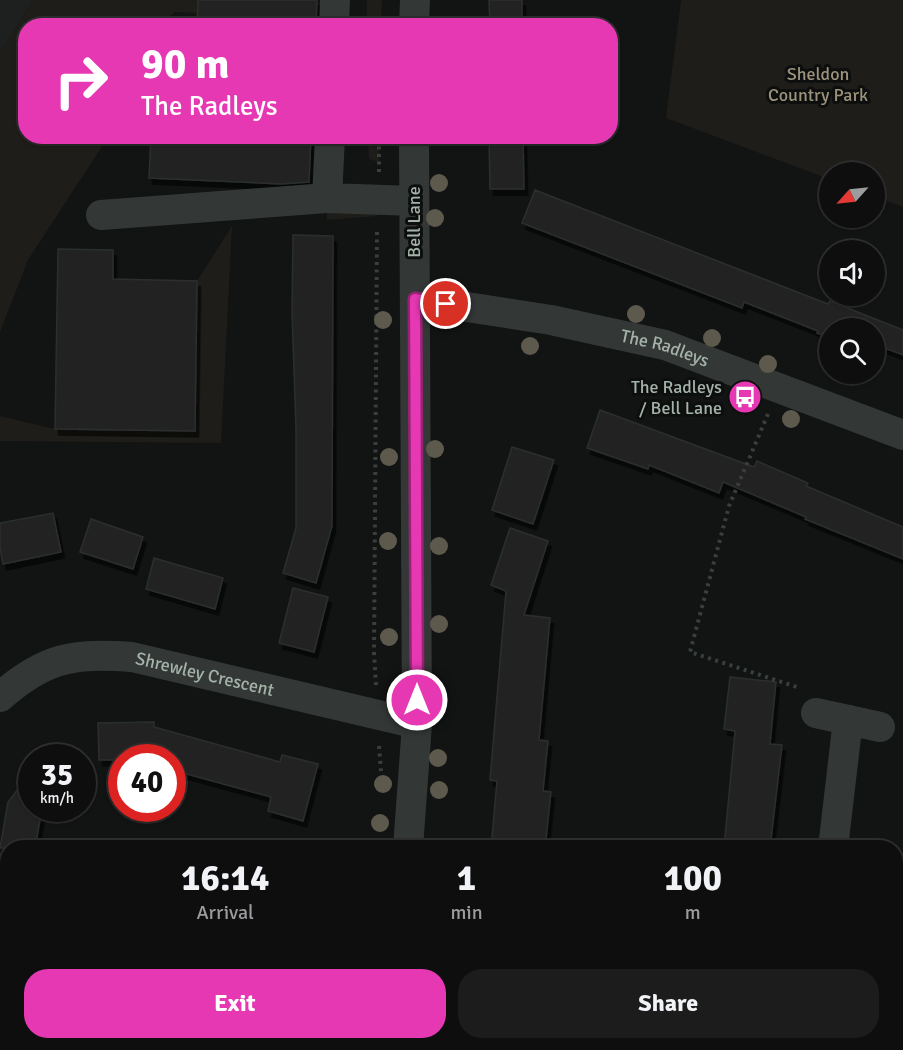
<!DOCTYPE html>
<style>
body{margin:0;font-family:Signika,sans-serif;background:#1c1c1c;color:#f1f3f6;height:100vh;display:flex;flex-direction:column;font-size:22px;white-space:nowrap}
*{box-sizing:border-box;margin:0}
p{font-size:20px;color:#9b9c9e}
.icon{flex:none;width:33px;height:33px;fill:none;stroke:currentColor;stroke-width:2;stroke-linecap:round;stroke-linejoin:round}
.map{position:relative;flex:1;overflow:hidden}
.panel{position:absolute;left:0px;top:840px;width:903px;height:210px;display:flex;flex-direction:column;background:#0e0e0e;border-radius:24px 24px 0 0;box-shadow:0 2px 4px #0004,0 0 0 2px #2e2e2e}
.panel>*{flex:none}
.guide{position:absolute;left:18px;top:18px;width:600px;height:126px;border-radius:24px;box-shadow:0 2px 4px #0004,0 0 0 2px #2e2e2e;background:#e638b3;color:#fff;overflow:hidden}
.needle{width:39px;rotate:243deg}
.controls{position:absolute;left:819px;top:162px;display:grid;gap:12px}
.controls a{display:grid;place-items:center;width:66px;height:66px;border-radius:50%;background:#0e0e0e;box-shadow:0 2px 4px #0004,0 0 0 2px #2e2e2e;font-size:30px}
.speed{position:absolute;left:18px;top:744px;display:flex;gap:12px;font-size:30px;font-weight:700;text-align:center}
.speed>*{display:grid;place-content:center;width:78px;height:78px;border-radius:50%;background:#0e0e0e;box-shadow:0 2px 4px #0004,0 0 0 2px #2e2e2e;line-height:1}
.speed small{font-size:15px;font-weight:400}
.speed .limit{border:9px solid #d22;background:#fff;color:#111}
.pin{position:absolute;display:grid;place-items:center;width:51px;height:51px;color:#fff;margin:-26px;border:3px solid #fff;border-radius:50%;box-shadow:0 2px 6px #0007}
.me{position:absolute;width:66px;margin:-33px;rotate:0deg;stroke-linejoin:round;filter:drop-shadow(0 0 4px #0008)}
.turn{display:flex;align-items:center;gap:21px;height:126px;padding:0 24px;font-size:27px}
.turn .icon{width:78px;height:78px;stroke-width:2.5}
.turn b{display:block;font-size:42px;line-height:51px}
.eta{display:flex;justify-content:space-evenly;align-items:center;height:102px;text-align:center}
.eta b{font-size:36px;font-weight:700;line-height:42px}
.cta{display:flex;gap:12px;margin-top:auto;padding:12px 24px}
.cta a{flex:1;height:69px;border-radius:24px;background:#e638b3;color:#fff;font-size:24px;font-weight:700;line-height:69px;text-align:center}
.cta a+a{background:#1c1c1c;color:#f1f3f6}
.map>svg:first-child{display:block}
.built{fill:#1e201f}
.green{fill:#1e1d19}
.building{fill:#222423;stroke:#2c2f2e;stroke-width:1.5;filter:url(#shadow)}
.lines{fill:none;stroke-linecap:round;stroke-linejoin:round}
.path{stroke:#393f3b;stroke-width:4;stroke-dasharray:3 4.5;stroke-linecap:butt}
.minor{stroke:#333836;stroke-width:30}
.tree{fill:#5e594d}
.route-casing{stroke:#962474;stroke-width:15}
.route{stroke:#e638b3;stroke-width:10}
.labels{text-anchor:middle;stroke-width:6;stroke-linejoin:round;paint-order:stroke}
.park-label{font-size:18px;fill:#9d937c;stroke:#0d0e0e}
.street-label{font-size:18px;fill:#a4b3a9;stroke:#0d0e0e}
.poi-label{font-size:18px;fill:#a4b3a9;stroke:#0d0e0e;text-anchor:end}
</style>
<div class="map">
<svg width="903" height="1050" viewBox="0 0 903 1050">
<defs>
<filter id="shadow"><feDropShadow dx="3.5" dy="6" stdDeviation="0" flood-color="#0009"/></filter>
</defs>
<rect width="100%" height="100%" fill="#121313"/>
<path class="built" d="M0 0H33L0 54Z"/>
<path class="green" d="M33 0H198V13L175 12 162 25 26 26V136L102 137 101 148 28 260 0 332V54Z
M367 0H382L381 25H367Z
M681 0H903V207L875 196 874 172H830L829 179 666 118Z
M368 137H379V162L369 159Z
M327 198 378 201 377 216 327 220Z
M232 226 221 443 0 441V416L55 429 195 431 197 281Z"/>
<path class="building" d="M198 0H317L316 26H197Z
M489 0H522V26H490Z
M151 136H311L309 182 281 184 149 178Z
M489 136H523L524 189H490Z
M535 190 828 304 830 301 903 330V355L874 344V328H830V338L817 333 818 331 744 302 742 308 522 223Z
M293 235 333 236 332 526 316 583 283 573 296 528V429L292 311Z
M58 249 113 250V279L197 281 195 431 55 429Z
M600 410 754 467 757 461 808 483 806 486 903 527V559L805 519 806 517 723 482 719 493 649 465 648 469 587 448Z
M512 447 554 460 533 524 492 510Z
M53 513 61 552 3 564 0 548V523Z
M91 519 143 537 133 569 80 552Z
M510 528 548 541 524 615 550 618 539 740 548 741 543 791 551 792 545 848H491L497 781 490 780 506 591 491 585Z
M154 558 223 578 215 609 146 589Z
M293 588 328 597 314 652 279 643Z
M730 677 776 682 770 744 782 745 770 848H724L735 731 724 729Z
M154 722V727L280 762 282 755 318 764 303 821 268 811 271 797 172 770V758H122V760H99L98 723Z
M32 771V808L42 809 35 848H0L8 802Z"/>
<g class="lines">
<path class="path" d="M379 172V136
M768 414 729 506 690 652 800 688
M376 685 374 653 377 230
M379 746 381 771"/>
<g class="minor">
<path d="M334 26 335 0"/>
<path d="M414 26 415 0"/>
<path d="M330 136 327 198 414 201"/>
<path d="M101 215 327 198"/>
<path id="s1" d="M415 299 551 320 665 345 903 435"/>
<path id="s2" d="M0 697C44 658 74 652 132 657L417 724"/>
<path d="M816 713 880 727"/>
<path d="M408 848 417 724 414 136"/>
<path d="M833 848 848 720"/>
<path d="M393 1050 394 1042"/>
<path d="M809 1050 810 1042"/>
</g>
</g>
<g class="tree">
<circle cx="439" cy="183" r="9"/>
<circle cx="435" cy="218" r="9"/>
<circle cx="636" cy="314" r="9"/>
<circle cx="383" cy="320" r="9"/>
<circle cx="712" cy="338" r="9"/>
<circle cx="530" cy="346" r="9"/>
<circle cx="768" cy="364" r="9"/>
<circle cx="791" cy="419" r="9"/>
<circle cx="435" cy="449" r="9"/>
<circle cx="389" cy="457" r="9"/>
<circle cx="388" cy="541" r="9"/>
<circle cx="439" cy="546" r="9"/>
<circle cx="439" cy="624" r="9"/>
<circle cx="389" cy="637" r="9"/>
<circle cx="438" cy="758" r="9"/>
<circle cx="383" cy="784" r="9"/>
<circle cx="439" cy="790" r="9"/>
<circle cx="380" cy="823" r="9"/>
</g>
<g class="lines">
<g class="route-casing">
<path id="route" d="M417 700 415 299 446 304"/>
</g>
<use href="#route" class="route"/>
</g>
<defs>
<g id="bus-disc" transform="scale(1.725)"><circle r="9.5" fill="#e638b3" stroke="#0d0e0e"/><path d="M-5-6H5V4H4V6H2V4H-2V6H-4V4H-5ZM-3.5-4V0h7V-4ZM-3.5 1.2v1.5H-2V1.2ZM2 1.2v1.5H3.5V1.2Z" fill="#fff"/></g>
</defs>
<g fill-rule="evenodd">
<use href="#bus-disc" x="745" y="397"/>
</g>
<g class="labels">
<g class="park-label">
<text x="818" y="80">Sheldon<tspan x="818" dy="21">Country Park</tspan></text>
</g>
<g class="street-label">
<text transform="translate(414 222) rotate(-90)" y="6">Bell Lane</text>
<text dy="6" stroke="none"><textPath href="#s1" startOffset="255">The Radleys</textPath></text>
<text dy="6" stroke="none"><textPath href="#s2" startOffset="218">Shrewley Crescent</textPath></text>
</g>
<g class="poi-label">
<text x="722" y="393">The Radleys<tspan x="722" dy="21">/ Bell Lane</tspan></text>
</g>
</g>
</svg>
<div class="controls">
<a><svg class="needle" viewBox="-14 -14 28 28"><path d="M0-13l5 13h-10z" fill="#e53935"/><path d="M0 13l5-13h-10z" fill="#9b9c9e"/></svg></a>
<a><svg class="icon" aria-label="sound" viewBox="0 0 24 24"><path d="M4 9h4l5-4v14l-5-4H4zM17 9q2 3 0 6"/></svg></a>
<a><svg class="icon" aria-label="search" viewBox="0 0 24 24"><circle cx="10" cy="10" r="6"/><path d="M15 15l6 6"/></svg></a>
</div>
<div class="speed"><div>35<small>km/h</small></div><div class="limit">40</div></div>
<div class="pin" style="left:446px;top:304px;background:#d93025"><svg class="icon" aria-label="arrive" viewBox="0 0 24 24"><path d="M6 21V4h12l-3 4 3 4H6"/></svg></div>
<svg class="me" style="left:417px;top:700px" viewBox="-20 -20 40 40"><circle r="17" fill="#e638b3" stroke="#fff" stroke-width="3"/><path d="M0-11L8 9 0 5-8 9z" fill="#fff"/></svg>
<div class="guide">
<div class="turn"><svg class="icon" aria-label="right" viewBox="0 0 24 24"><path d="M7 20v-9h11M14 6l5 5-5 5"/></svg><div><b>90 m</b>The Radleys</div></div>
</div>
<section class="panel">
<div class="eta">
<div><b>16:14</b><p>Arrival</p></div>
<div><b>1</b><p>min</p></div>
<div><b>100</b><p>m</p></div>
</div>
<div class="cta"><a>Exit</a><a>Share</a></div>
</section>
</div>
